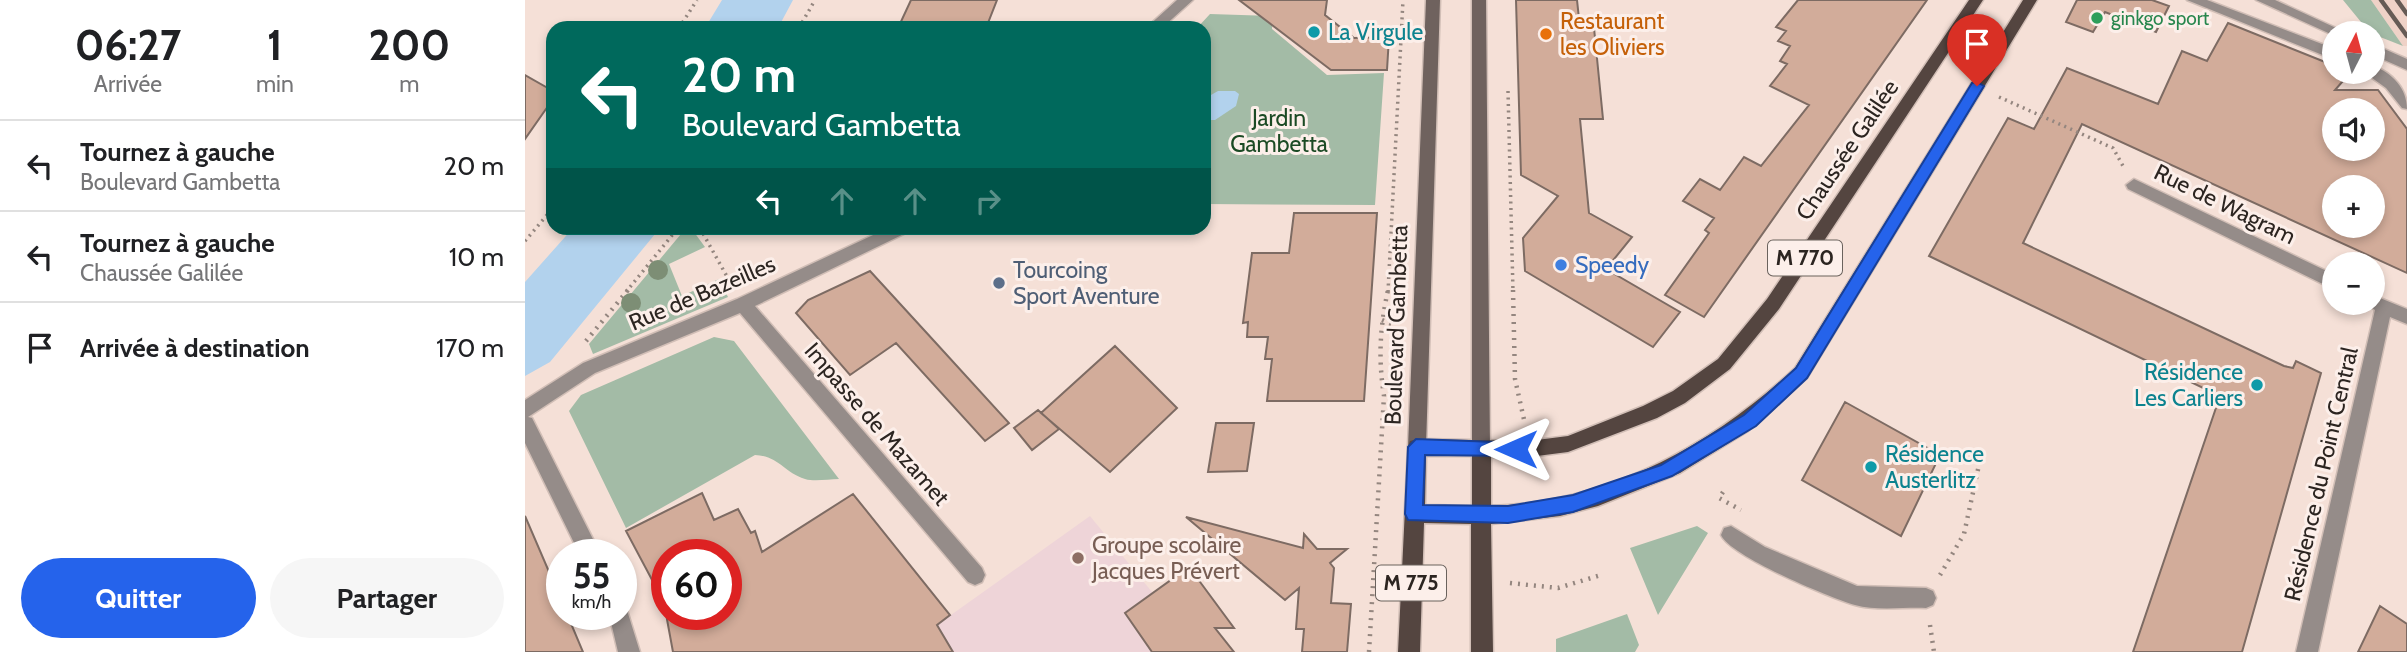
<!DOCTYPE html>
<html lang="fr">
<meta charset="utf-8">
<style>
body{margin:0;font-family:Cabin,sans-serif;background:#f6f6f6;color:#202124;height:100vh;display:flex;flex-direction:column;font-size:26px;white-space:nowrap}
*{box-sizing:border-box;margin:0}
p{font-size:23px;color:#757577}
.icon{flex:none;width:38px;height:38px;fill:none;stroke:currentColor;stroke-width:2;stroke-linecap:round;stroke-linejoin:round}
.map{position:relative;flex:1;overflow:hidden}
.details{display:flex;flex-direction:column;background:#fff;width:525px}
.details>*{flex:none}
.top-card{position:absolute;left:21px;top:21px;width:665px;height:214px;border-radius:21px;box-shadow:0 4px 10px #0003;background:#00695c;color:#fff;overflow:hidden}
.needle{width:46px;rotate:6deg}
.fabs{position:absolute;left:1797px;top:21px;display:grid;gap:14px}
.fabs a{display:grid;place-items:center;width:63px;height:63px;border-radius:50%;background:#fff;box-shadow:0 4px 10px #0003;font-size:35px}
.speed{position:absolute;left:21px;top:539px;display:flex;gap:14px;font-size:35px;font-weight:700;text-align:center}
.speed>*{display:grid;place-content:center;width:91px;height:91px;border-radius:50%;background:#fff;box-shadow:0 4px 10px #0003;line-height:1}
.speed small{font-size:18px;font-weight:400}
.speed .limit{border:10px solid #d22;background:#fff;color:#111}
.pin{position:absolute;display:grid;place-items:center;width:60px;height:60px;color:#fff;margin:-72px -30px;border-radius:50% 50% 50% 0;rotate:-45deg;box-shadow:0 0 7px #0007}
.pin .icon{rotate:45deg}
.me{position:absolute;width:77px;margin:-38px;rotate:270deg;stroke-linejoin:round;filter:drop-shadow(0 0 5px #0008)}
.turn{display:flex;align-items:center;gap:24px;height:147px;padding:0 21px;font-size:32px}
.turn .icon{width:91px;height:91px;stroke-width:2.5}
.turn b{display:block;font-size:49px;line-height:60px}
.lanes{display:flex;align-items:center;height:66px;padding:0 21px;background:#0003;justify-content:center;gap:35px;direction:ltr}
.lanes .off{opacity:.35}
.eta{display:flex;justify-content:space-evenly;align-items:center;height:119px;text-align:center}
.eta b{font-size:42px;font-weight:700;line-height:49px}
.cta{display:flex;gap:14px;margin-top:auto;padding:14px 21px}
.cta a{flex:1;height:80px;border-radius:42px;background:#2563eb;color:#fff;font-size:28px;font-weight:700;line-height:80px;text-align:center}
.cta a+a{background:#f6f6f6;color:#202124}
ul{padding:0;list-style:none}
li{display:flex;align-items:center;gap:21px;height:91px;padding:0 21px;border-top:2px solid #e0e0e0}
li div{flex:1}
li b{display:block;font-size:26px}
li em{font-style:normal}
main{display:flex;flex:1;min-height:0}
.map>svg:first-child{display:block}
.built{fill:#efd2c7}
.education{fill:#eed4d8}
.green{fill:#a3bba6}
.water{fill:#b2d2ed}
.building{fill:#d2ac9a;stroke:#7d6b63;stroke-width:2;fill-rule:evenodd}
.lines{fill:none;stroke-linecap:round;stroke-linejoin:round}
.service-casing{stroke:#d1beb6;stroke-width:3}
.minor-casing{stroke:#d1beb6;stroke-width:3}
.secondary-casing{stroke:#d1beb6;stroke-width:3}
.primary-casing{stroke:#d1beb6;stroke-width:3}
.path-far1{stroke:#94867f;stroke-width:3.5;stroke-dasharray:2 4.5;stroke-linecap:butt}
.path{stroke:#94867f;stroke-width:4.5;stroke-dasharray:2 6;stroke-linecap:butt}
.service{fill:#958c89;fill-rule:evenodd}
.minor{fill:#958c89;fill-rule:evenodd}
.secondary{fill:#6f625e;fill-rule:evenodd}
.primary{fill:#544540;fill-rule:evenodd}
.rail{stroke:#665b55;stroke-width:4.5}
.tree{fill:#7d8e75}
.route{fill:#2563eb;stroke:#184099;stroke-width:2}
.leisure-dot{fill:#2e9e5b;stroke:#fcefea;stroke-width:2.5}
.culture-dot{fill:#0f9aa8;stroke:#fcefea;stroke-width:2.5}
.food-dot{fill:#e8710a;stroke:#fcefea;stroke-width:2.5}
.shop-dot{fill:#3f7fe0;stroke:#fcefea;stroke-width:2.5}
.service-dot{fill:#5c6f8a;stroke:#fcefea;stroke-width:2.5}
.education-dot{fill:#8d6e63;stroke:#fcefea;stroke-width:2.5}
.labels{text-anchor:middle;stroke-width:6;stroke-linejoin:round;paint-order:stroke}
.far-leisure-label{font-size:19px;fill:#27864d;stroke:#fcefea;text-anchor:start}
.shield{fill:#fcefea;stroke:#6a625d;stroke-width:2}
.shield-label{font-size:21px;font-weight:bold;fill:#2c2521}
.food-label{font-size:23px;fill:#c56008;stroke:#fcefea;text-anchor:start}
.culture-label{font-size:23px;fill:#0d838f;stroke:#fcefea;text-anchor:start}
.park-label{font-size:23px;fill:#1b4a24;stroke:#fcefea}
.street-label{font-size:23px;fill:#2c2521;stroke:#fcefea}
.shop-label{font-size:23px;fill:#366cbe;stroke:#fcefea;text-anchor:start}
.service-label{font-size:23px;fill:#4e5e75;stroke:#fcefea;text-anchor:start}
.education-label{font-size:23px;fill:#785e54;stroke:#fcefea;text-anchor:start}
</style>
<main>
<section class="details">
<div class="eta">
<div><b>06:27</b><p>Arrivée</p></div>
<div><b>1</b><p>min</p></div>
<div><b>200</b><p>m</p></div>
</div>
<ul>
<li><svg class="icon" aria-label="left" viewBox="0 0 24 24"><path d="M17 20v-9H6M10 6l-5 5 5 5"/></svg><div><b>Tournez à gauche</b><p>Boulevard Gambetta</p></div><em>20 m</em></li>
<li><svg class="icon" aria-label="left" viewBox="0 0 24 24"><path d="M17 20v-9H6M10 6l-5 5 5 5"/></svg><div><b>Tournez à gauche</b><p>Chaussée Galilée</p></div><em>10 m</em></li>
<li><svg class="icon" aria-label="arrive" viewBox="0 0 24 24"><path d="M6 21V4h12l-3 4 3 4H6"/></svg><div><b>Arrivée à destination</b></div><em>170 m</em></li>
</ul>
<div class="cta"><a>Quitter</a><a>Partager</a></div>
</section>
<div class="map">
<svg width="1882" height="652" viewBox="0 0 1882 652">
<rect width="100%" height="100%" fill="#f5e0d7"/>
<path class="built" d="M1846 0H1882V46H1878Z"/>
<path class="education" d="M565 516 676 652H374Z"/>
<path class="green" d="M1818 0H1846L1878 46 1845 33Z
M685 14 748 16 747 29 802 75 859 73 850 205 679 204V28H672Z
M161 228H166L180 247 144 264 157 296 194 279 203 297 68 354 64 344Z
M189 337 209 341 314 479C303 479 290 482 280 479 258 472 254 456 230 455L101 528 44 411 56 395Z
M1172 526 1183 533 1133 615 1105 548Z
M1102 614 1114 645 1110 652H1031V639Z"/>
<path class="water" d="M197 0H268L253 28H180Z
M693 91H710L714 94 711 106 690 120H679V99Z
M48 228H135L25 362 0 376V282Z"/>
<path class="building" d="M386 0H472L461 28H373Z
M714 0H802L800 15 829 38 864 37 862 70H806Z
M991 0H1052L1055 28H1069L1078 119H1055L1064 213 1107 237 1081 269 1155 312 1128 347 1000 271 998 238 1033 196 996 175Z
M1273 0H1402L1179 317 1140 295 1184 233 1180 230 1189 218 1158 201 1175 179 1195 190 1219 157 1236 166 1284 105 1245 86 1262 64 1255 61 1265 46 1253 41 1261 31 1251 27Z
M1552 0H1627L1644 6 1631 32 1580 12 1568 32 1541 22Z
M1703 23 1810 66V72L1825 73 1810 90H1853L1882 129V273L1557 124 1498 243 1759 366 1768 368 1771 361 1796 373 1717 652H1608L1695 396 1404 256 1483 118 1509 129 1542 68 1633 104 1657 51 1682 61ZM1810 110H1848V149H1810ZM1810 187H1848V226H1810Z
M0 75 28 91V99L0 139Z
M769 213H852L839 401H742L747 359H740L743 337H722L723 322 718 323 727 253H764Z
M345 271 410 342 484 423 460 441 371 343 325 375 271 313 283 300Z
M590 346 652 408 585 472 516 413Z
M1320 402 1415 455 1376 536 1277 480Z
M513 410 534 429 507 450 489 428Z
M691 423H729L722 471 683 472Z
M177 493 189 520 213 509 226 533 230 531 237 552 328 494 425 615 412 625 428 652H148L141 614H201V555H142V608L101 531Z
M0 516 37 602V614H42L58 652H0Z
M661 517 778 548 779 534 792 549H822L805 563 809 568 806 603 826 604 822 652H777L779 629H771L774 588 760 600Z
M664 567 709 628H690L709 652H627L600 613Z
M1855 606 1882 624V652H1833Z"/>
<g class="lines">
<g class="service-casing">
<path id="service" d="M1206 526 1240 547 1332 586 1401 588 1408 591 1411 598 1408 605 1401 608C1379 607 1351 611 1330 605 1305 598 1205 556 1196 535L1199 528Z"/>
</g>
<g class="minor-casing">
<path id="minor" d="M652 0H668L637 28H621Z
M1662 0H1682L1810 49V60Z
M1731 0H1750L1822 33H1810V36Z
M1848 44 1882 59V70L1848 55Z
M1848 66C1868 73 1882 89 1882 109L1877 108 1861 88 1843 75 1841 72H1848Z
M1609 179 1810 275V290L1603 189 1601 185Z
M363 228H385L383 232 230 306 457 568 460 575 457 582 450 585 443 582 215 313 70 373 3 417 7 418 76 555H55L0 443V400L58 363 212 299Z
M1850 296 1882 309V324L1865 317 1793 652H1771L1850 310 1841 303H1848Z
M96 605 101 607 115 652H93L84 614H96Z"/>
</g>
<g class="secondary-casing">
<path id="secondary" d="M901 0H915L901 447 899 453 892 455 885 453 883 447Z
M947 0H961L965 449 963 455 956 457 949 455 947 449Z"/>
</g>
<g class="primary-casing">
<path id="primary" d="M1444 0H1458L1254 309 1205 369 1160 403 1132 418 1043 452 1004 457H966V506C1084 502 1185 446 1270 368L1498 0H1512L1282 378 1223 431 1155 473 1073 506 1035 516 966 524 968 652H946V524L899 523 895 652H873L883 447 885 441 892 439 1004 441 1043 436 1118 406 1148 391 1193 359 1242 299ZM901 456H947V506L900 505Z"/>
</g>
<path class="path-far1" d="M154 28 172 0
M274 28 290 0
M983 91 988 292
M1474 97 1588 148 1598 166
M175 228 205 282
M0 241 28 208
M101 292 153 228
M863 292 878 0"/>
<path class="path" d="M988 290 990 379 1000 424
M857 320 869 325V329
M61 341 103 290
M1198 492 1194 498 1216 510
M1415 575 1439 534 1457 451
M985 583 1033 588 1076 575
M1405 625 1409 652
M844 652 859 396C853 358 855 327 863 290"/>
<use href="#service" class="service"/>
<use href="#minor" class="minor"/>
<use href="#secondary" class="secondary"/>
<use href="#primary" class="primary"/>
<path class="rail" d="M1856 0 1882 36
M1872 0 1882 14"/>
</g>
<g class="tree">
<circle cx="133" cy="270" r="10"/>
<circle cx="106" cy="303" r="10"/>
</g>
<path class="route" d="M1452 82 1459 86 1282 378 1231 426 1147 476 1048 512 983 523 883 520 880 514 883 447 891 439 997 443 1000 449 991 456 900 455 898 505 983 506 1048 495 1136 465 1219 415 1271 368 1447 83Z"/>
<circle class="leisure-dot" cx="1572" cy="18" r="7"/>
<g class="culture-dot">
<circle cx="789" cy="32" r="7"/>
<circle cx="1732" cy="385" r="7"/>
<circle cx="1346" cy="467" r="7"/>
</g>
<circle class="food-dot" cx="1021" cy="34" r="7"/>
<circle class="shop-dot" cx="1036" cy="265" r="7"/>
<circle class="service-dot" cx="474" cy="283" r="7"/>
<circle class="education-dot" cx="553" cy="558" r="7"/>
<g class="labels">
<g class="far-leisure-label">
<text x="1586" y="25">ginkgo sport</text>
</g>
<g class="shield">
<rect x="1243" y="240.5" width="74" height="35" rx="5"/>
<rect x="851" y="565.5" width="70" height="35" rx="5"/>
</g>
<g class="shield-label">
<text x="1280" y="265">M 770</text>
<text x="886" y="590">M 775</text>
</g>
<g class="food-label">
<text x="1035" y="29">Restaurant<tspan x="1035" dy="26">les Oliviers</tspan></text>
</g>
<g class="culture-label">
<text x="803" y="40">La Virgule</text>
<text x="1718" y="380" text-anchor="end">Résidence<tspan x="1718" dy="26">Les Carliers</tspan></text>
<text x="1360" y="462">Résidence<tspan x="1360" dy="26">Austerlitz</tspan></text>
</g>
<g class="park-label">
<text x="754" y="126">Jardin<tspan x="754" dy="26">Gambetta</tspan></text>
</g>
<g class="street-label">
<text transform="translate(1322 150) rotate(-56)" y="8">Chaussée Galilée</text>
<text transform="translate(1700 204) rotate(26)" y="8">Rue de Wagram</text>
<text transform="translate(177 293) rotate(-23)" y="8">Rue de Bazeilles</text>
<text transform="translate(871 325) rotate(-88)" y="8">Boulevard Gambetta</text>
<text transform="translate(352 424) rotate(49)" y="8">Impasse de Mazamet</text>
<text transform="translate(1796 474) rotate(-77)" y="8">Résidence du Point Central</text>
</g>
<g class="shop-label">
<text x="1050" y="273">Speedy</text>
</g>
<g class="service-label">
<text x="488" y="278">Tourcoing<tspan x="488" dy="26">Sport Aventure</tspan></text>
</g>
<g class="education-label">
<text x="567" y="553">Groupe scolaire<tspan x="567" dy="26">Jacques Prévert</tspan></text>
</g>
</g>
</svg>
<div class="fabs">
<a><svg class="needle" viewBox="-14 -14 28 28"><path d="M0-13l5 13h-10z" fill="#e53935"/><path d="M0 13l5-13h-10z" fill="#757577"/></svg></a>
<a><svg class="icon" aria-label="sound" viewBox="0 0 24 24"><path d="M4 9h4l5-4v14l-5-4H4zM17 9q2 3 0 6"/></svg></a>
<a>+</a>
<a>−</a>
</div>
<div class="speed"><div>55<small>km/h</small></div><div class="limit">60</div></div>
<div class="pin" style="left:1452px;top:86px;background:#d93025"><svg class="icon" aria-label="arrive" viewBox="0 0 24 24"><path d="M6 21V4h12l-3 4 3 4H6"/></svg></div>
<svg class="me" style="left:991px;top:449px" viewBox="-20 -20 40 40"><path d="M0-17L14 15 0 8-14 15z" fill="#2563eb" stroke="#fff" stroke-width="4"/></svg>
<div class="top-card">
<div class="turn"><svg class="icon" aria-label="left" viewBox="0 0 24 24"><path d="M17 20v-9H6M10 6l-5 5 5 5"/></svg><div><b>20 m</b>Boulevard Gambetta</div></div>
<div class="lanes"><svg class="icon" aria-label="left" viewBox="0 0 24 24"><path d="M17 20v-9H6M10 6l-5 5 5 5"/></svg><svg class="icon off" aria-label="ahead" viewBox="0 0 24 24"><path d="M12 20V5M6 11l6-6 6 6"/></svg><svg class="icon off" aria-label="ahead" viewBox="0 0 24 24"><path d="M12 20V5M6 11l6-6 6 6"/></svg><svg class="icon off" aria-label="right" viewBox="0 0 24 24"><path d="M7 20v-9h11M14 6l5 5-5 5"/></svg></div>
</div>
</div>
</main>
